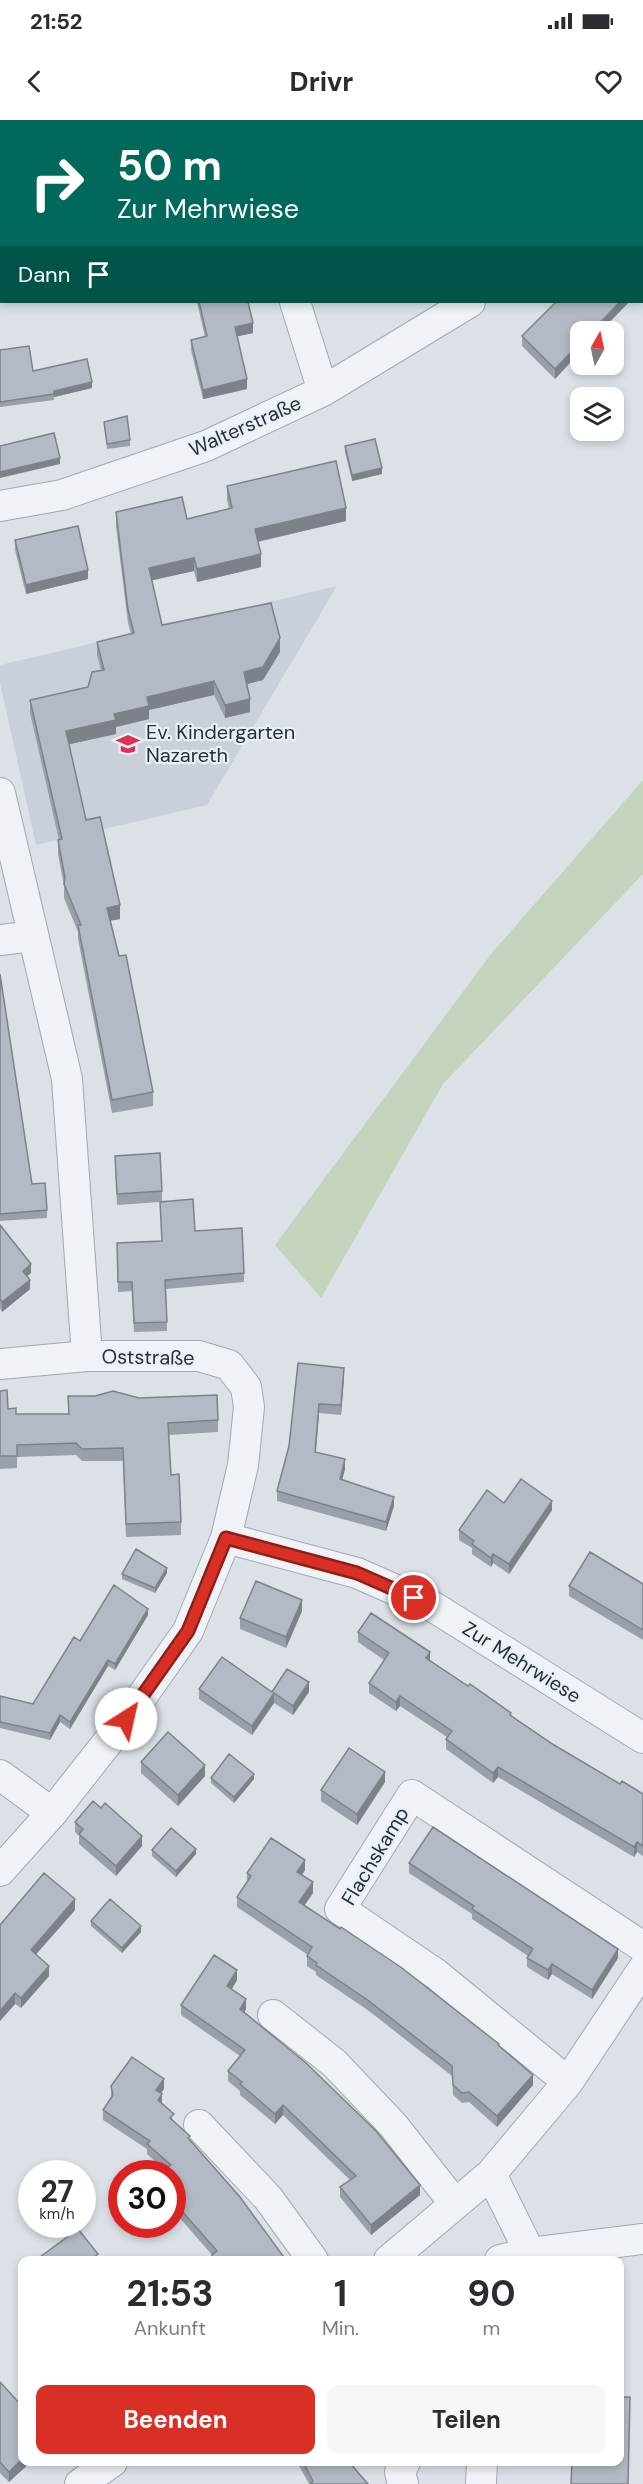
<!DOCTYPE html>
<html lang="de">
<meta charset="utf-8">
<style>
body{margin:0;font-family:"DM Sans",sans-serif;background:#f7f7f7;color:#2b2b33;height:100vh;display:flex;flex-direction:column;font-size:22px;white-space:nowrap}
*{box-sizing:border-box;margin:0}
p{font-size:20px;color:#7c7c81}
.icon{flex:none;width:33px;height:33px;fill:none;stroke:currentColor;stroke-width:2;stroke-linecap:round;stroke-linejoin:round}
.map{position:relative;flex:1;overflow:hidden}
.sheet{position:absolute;left:18px;top:2136px;width:606px;height:210px;display:flex;flex-direction:column;background:#fff;border-radius:12px;box-shadow:0 3px 9px #0003}
.sheet>*{flex:none}
.top-card{position:absolute;left:0px;top:0px;width:644px;height:183px;box-shadow:0 3px 9px #0003;background:#00695c;color:#fff;overflow:hidden}
.needle{width:39px;rotate:9deg}
.controls{position:absolute;left:570px;top:201px;display:grid;gap:12px}
.controls a{display:grid;place-items:center;width:54px;height:54px;border-radius:12px;background:#fff;box-shadow:0 3px 9px #0003;font-size:30px}
.speed{position:absolute;left:18px;top:2040px;display:flex;gap:12px;font-size:30px;font-weight:700;text-align:center}
.speed>*{display:grid;place-content:center;width:78px;height:78px;border-radius:50%;background:#fff;box-shadow:0 3px 9px #0003;line-height:1}
.speed small{font-size:15px;font-weight:400}
.speed .limit{border:9px solid #d22;background:#fff;color:#111}
.pin{position:absolute;display:grid;place-items:center;width:51px;height:51px;color:#fff;margin:-26px;border:3px solid #fff;border-radius:50%;box-shadow:0 2px 6px #0007}
.me{position:absolute;width:66px;margin:-33px;rotate:35deg;stroke-linejoin:round;filter:drop-shadow(0 0 4px #0008)}
.turn{display:flex;align-items:center;gap:21px;height:126px;padding:0 18px;font-size:27px}
.turn .icon{width:78px;height:78px;stroke-width:2.5}
.turn b{display:block;font-size:42px;line-height:51px}
.then{display:flex;align-items:center;height:57px;padding:0 18px;background:#0003;gap:12px;font-size:22px}
.eta{display:flex;justify-content:space-evenly;align-items:center;height:102px;text-align:center}
.eta b{font-size:36px;font-weight:700;line-height:42px}
.cta{display:flex;gap:12px;margin-top:auto;padding:12px 18px}
.cta a{flex:1;height:69px;border-radius:12px;background:#d93025;color:#fff;font-size:24px;font-weight:700;line-height:69px;text-align:center}
.cta a+a{background:#f7f7f7;color:#2b2b33}
.status{display:flex;justify-content:space-between;align-items:center;height:42px;padding:0 30px;background:#fff;direction:ltr}
.status svg{height:16px;fill:currentColor}
header{display:flex;justify-content:space-between;align-items:center;height:78px;padding:0 18px;background:#fff;font-size:27px;font-weight:700}
.map>svg:first-child{display:block}
.built{fill:#cad0da}
.grass{fill:#c3d3bc}
.lines{fill:none;stroke-linecap:round;stroke-linejoin:round}
.minor-casing{stroke:#a1a8b2;stroke-width:32}
.minor{stroke:#eff2f6;stroke-width:30}
.wall{fill:#9aa0a9}
.shaded-wall{fill:#7d828a}
.building{fill:#b3bac5;stroke:#7d828a;stroke-width:1.5}
.route-casing{stroke:#8d1f18;stroke-width:15}
.route{stroke:#d93025;stroke-width:10}
.labels{text-anchor:middle;stroke-width:4.5;stroke-linejoin:round;paint-order:stroke}
.street-label{font-size:20px;fill:#242f3f;stroke:#ebf0f5}
.poi-label{font-size:20px;fill:#242f3f;stroke:#ebf0f5;text-anchor:start}
</style>
<div class="status"><b>21:52</b><svg viewBox="0 0 49 12"><path d="M0 12V9h3v3zM5 12V6h3v6zM10 12V3h3v9zM15 12V0h3v12zM26 1h20v11H26zM47 4h2v5h-2z"/></svg></div>
<header><svg class="icon" aria-label="back" viewBox="0 0 24 24"><path d="M15 5l-7 7 7 7"/></svg>Drivr<svg class="icon" aria-label="heart" viewBox="0 0 24 24"><path d="M12 20l-8-8c-3-5 5-10 8-4 3-6 11-1 8 4z"/></svg></header>
<div class="map">
<svg width="643" height="2364" viewBox="0 0 643 2364">
<rect width="100%" height="100%" fill="#dce1e8"/>
<path class="built" d="M337 466 207 685 36 725 0 563V545Z"/>
<path class="grass" d="M643 660V754L443 964 321 1178 275 1125 491 834Z"/>
<g class="lines">
<g class="minor-casing">
<path id="minor" d="M239 0 240 2
M642 33 643 32
M295 182 323 271
M0 386 62 375 206 326 323 271 470 182
M0 673 67 959 87 1236H199L229 1245 246 1267 249 1287 243 1345 226 1418 188 1511 126 1599 52 1693 0 1751
M0 820 33 816
M0 1244 87 1236
M226 1418 357 1453 432 1486 643 1618
M0 1655 52 1693
M273 1895 334 1943 393 2005 455 2084
M568 1962 436 1854 340 1789 412 1675 643 1827
M199 2005 268 2078 313 2140
M491 2054 530 2133
M389 2140 491 2054 568 1962 643 1849
M500 2140 530 2133 643 2119
M80 2364 112 2342
M403 2364 400 2352 405 2342
M481 2364 482 2342"/>
</g>
<use href="#minor" class="minor"/>
</g>
<path class="wall" d="M0 83H2V145H0Z
M197 182H248L253 213 237 216 247 269 203 279 191 230V220L205 217Z
M556 182H629L600 212H580V232L555 259 522 226V216Z
M0 230 33 251 92 268 54 277V280L0 287Z
M104 302 130 320V326L107 329Z
M345 326 382 354 352 361 345 332Z
M227 366 346 401 258 422 261 447 197 462 194 451 152 460 162 505 280 532 263 560 247 564 250 592 225 598 214 575 149 590V599L116 607V614L69 624 86 700 120 799 110 801 153 972V986L112 993 78 819V812L64 778V766L58 734V720H59L30 593V580L88 567 101 550 97 535V522L131 514 128 503 116 406V392L187 399 229 389 227 379Z
M15 420 88 459 26 474 15 430Z
M0 854 32 1064 47 1090V1098L0 1101Z
M115 1036 162 1071V1082L244 1153V1162L166 1169 167 1211 134 1212 132 1171 118 1172 117 1132 162 1121 160 1082 117 1085Z
M0 1105 31 1153 27 1156 30 1169 2 1192 0 1188Z
M298 1243 344 1258 341 1295 319 1293 316 1332 345 1349 342 1360 394 1386 386 1411 277 1381V1371L289 1326Z
M0 1271 8 1289 16 1294 218 1300V1312L169 1315 171 1355 181 1402V1415L126 1417 123 1341H82L76 1335 17 1337V1348L0 1349Z
M504 1383 552 1390 509 1454 493 1443 491 1447 472 1434V1428L459 1420V1410Z
M167 1453 155 1473 122 1459V1454Z
M643 1464V1525V1520L569 1476V1466Z
M302 1491 286 1528 240 1509V1498Z
M148 1495 115 1550 108 1546 70 1609 60 1602 50 1620 0 1608V1576L33 1584 80 1521Z
M358 1512 430 1541 554 1625 620 1664 643 1674V1736L637 1732 634 1737 498 1657 493 1663 446 1629V1619L447 1617 400 1586 396 1591 369 1573V1563L384 1540 358 1522Z
M199 1569 272 1572H309L293 1595 274 1583 252 1615 199 1579Z
M141 1642 205 1656 178 1686 141 1653Z
M211 1658 254 1659 234 1683 211 1663Z
M385 1662 357 1705 321 1681V1670Z
M75 1702 142 1726 116 1756 79 1724V1716L75 1712Z
M152 1730 196 1734 176 1757 152 1736Z
M409 1743 618 1838 592 1879 552 1854 548 1860 527 1847V1838L528 1836 472 1799V1794L409 1753Z
M305 1750 302 1755 313 1773 304 1786 499 1926 533 1965 497 2007 469 1982 462 1983 453 1975 452 1956 369 1891 316 1855V1852L307 1846V1836L308 1835 237 1787V1777L247 1762V1753Z
M75 1790 36 1834 49 1856 21 1888 15 1884 0 1901V1805Z
M91 1801 141 1812 122 1833 91 1806Z
M237 1860 232 1869 246 1889 244 1892 420 2075 371 2115 340 2077V2067L350 2060 283 1995 275 2004 240 1975V1971L228 1961V1951L240 1936 181 1895V1885Z
M111 1966 164 1969 161 1973 162 1984 174 2001 286 2140H212V2135L172 2089V2054H165V2050L147 2034V2029L103 2000V1990L111 1977Z
M0 2262 22 2286 9 2362 0 2353Z
M297 2342H349L309 2364Z"/>
<path class="shaded-wall" d="M620 182H629L600 212H591Z
M253 203V213L235 217V207Z
M580 223V232L555 259V249Z
M247 259V269L203 279V270Z
M92 262V268L54 277V271Z
M60 338V344L0 358V352Z
M382 348V354L352 361V355Z
M346 388V401L255 422V409Z
M261 434V447L197 462V449Z
M194 438V451L149 461V448Z
M88 450V459L26 474V465Z
M280 518V532L263 560 244 565V552Z
M214 561V575L149 590V599L116 607V614L66 625V611L114 594 147 577Z
M250 579V592L225 598V585Z
M120 785V799L107 801V788Z
M31 1144V1153L23 1160V1151Z
M30 1160V1169L2 1192V1182Z
M344 1248V1258L341 1295V1285Z
M319 1284V1293L315 1341V1332Z
M345 1339V1349L340 1368V1359Z
M394 1377V1386L386 1411V1402Z
M552 1381V1390L509 1454V1444Z
M493 1434V1443L491 1447V1438Z
M167 1448V1453L155 1473V1468Z
M302 1480V1491L286 1528V1517Z
M148 1489V1495L115 1550V1544Z
M430 1532V1542L426 1538Z
M108 1540V1546L70 1609V1602Z
M309 1562V1572L293 1595V1586Z
M274 1573V1583L252 1615V1606Z
M400 1576V1586L396 1591V1582Z
M60 1595V1602L50 1620V1613Z
M205 1645V1656L178 1686V1675Z
M498 1647V1657L493 1663V1653Z
M385 1652V1662L357 1705V1694Z
M254 1654V1659L234 1683V1677Z
M142 1716V1726L116 1756V1746Z
M637 1722V1732L634 1737V1727Z
M196 1729V1734L176 1757V1751Z
M305 1740V1750L297 1762V1752Z
M313 1762V1773L299 1793V1782Z
M75 1779V1790L31 1840V1830Z
M141 1806V1812L122 1833V1828Z
M618 1829V1838L592 1879V1870Z
M552 1844V1854L548 1860V1850Z
M49 1846V1856L21 1888V1878Z
M237 1850V1860L227 1876V1866Z
M15 1873V1884L0 1901V1891Z
M246 1879V1889L240 1899V1889Z
M533 1955V1965L497 2007V1996Z
M164 1959V1969L156 1980V1970Z
M162 1974V1984L158 1980Z
M283 1985V1995L275 2004V1994Z
M420 2065V2075L371 2115V2105Z
M22 2339V2342H31L9 2362V2352Z"/>
<path class="building" d="M163 0H175L180 2H162Z
M316 0H372L373 2H311Z
M440 0H563L559 2H440Z
M0 83H2V134H0Z
M643 88V157L642 158V89Z
M199 182H248L253 203 235 207 247 259 203 270 191 220 207 216Z
M556 182H620L591 212H580V223L555 249 522 216Z
M29 226 33 251 87 239 92 262 54 271V274L0 282V230Z
M127 296 130 320 107 324 104 302Z
M54 313 60 338 0 352V326Z
M375 319 382 348 352 355 345 326Z
M336 341 346 388 255 409 261 434 197 449 194 438 149 448 162 505 271 483 280 518 263 547 244 552 250 579 225 585 214 561 147 577 149 586 114 594 116 600 66 611 86 700 100 697 120 785 107 788 119 836 126 835 153 972 112 980 78 805H81L64 764 65 758 58 720 62 719 30 580 88 567 92 552 104 550 97 522 134 513 128 490 116 392 182 377 187 399 232 388 227 366Z
M78 406 88 450 26 465 15 420Z
M0 854 32 1064 45 1063 47 1090 0 1094Z
M160 1033 162 1071 117 1074 115 1036Z
M193 1079 195 1111 242 1108 244 1153 165 1160 167 1202 134 1203 132 1162H118L117 1123 162 1121 160 1082Z
M0 1105 31 1144 23 1151 30 1160 2 1182 0 1179Z
M298 1243 344 1248 341 1285 319 1284 315 1332 345 1339 340 1359 394 1377 386 1402 277 1371 289 1326Z
M7 1270 8 1289 16 1288V1294H69L68 1276H95L113 1271 139 1278 217 1275 218 1300 168 1303 171 1355 179 1354 181 1402 126 1404 123 1328 82 1329 76 1323 17 1325V1336H0V1271Z
M521 1359 552 1381 509 1444 493 1434 491 1438 472 1424 474 1421 459 1410 487 1370 504 1383Z
M136 1429 167 1448 155 1468 122 1454Z
M590 1432 643 1464V1510L569 1466Z
M256 1461 302 1480 286 1517 240 1498Z
M114 1465 148 1489 115 1544 108 1540 70 1602 60 1595 50 1613 0 1602V1576L33 1584 74 1517 80 1521Z
M371 1493 430 1532 426 1538 468 1566 470 1564 511 1593 510 1595 554 1625 620 1664 622 1661 643 1674V1726L637 1722 634 1727 498 1647 493 1653 446 1619 452 1611 400 1576 396 1582 369 1563 389 1533 358 1512Z
M222 1537 272 1572 287 1549 309 1562 293 1586 274 1573 252 1606 199 1569Z
M168 1612 205 1645 178 1675 141 1642Z
M349 1628 385 1652 357 1694 321 1670Z
M229 1634 254 1654 234 1677 211 1658Z
M93 1681 101 1688 105 1683 142 1716 116 1746 79 1714 83 1709 75 1702Z
M433 1707 618 1829 592 1870 552 1844 548 1850 527 1838 533 1829 472 1789 474 1786 409 1743Z
M171 1708 196 1729 176 1751 152 1730Z
M271 1718 305 1740 297 1752 313 1762 299 1782 340 1809 341 1807 402 1848 499 1924 498 1925 533 1955 497 1996 469 1972 462 1973 453 1965 452 1946 369 1881 316 1845 317 1843 307 1836 312 1827 237 1777 251 1756 247 1753Z
M44 1753 75 1779 31 1830 49 1846 21 1878 15 1873 0 1891V1805Z
M110 1779 141 1806 122 1828 91 1801Z
M214 1835 237 1850 227 1866 246 1879 240 1889 306 1943 376 2011 420 2065 371 2105 340 2067 356 2056 283 1985 275 1994 240 1964 242 1962 228 1951 245 1930 181 1885Z
M132 1937 164 1959 156 1970 162 1974 158 1980 174 1994 170 1998 190 2016 188 2018 240 2077 286 2140H216L212 2135 217 2131 172 2080V2068L178 2063 172 2057V2054H169L165 2049 171 2045 147 2024 150 2021 103 1990 113 1975 111 1966Z
M78 2109 98 2134 94 2137 97 2140H36Z
M0 2262 22 2286V2339L9 2352 0 2342Z
M620 2277H630L628 2364H571L572 2342H620Z
M303 2342H349L368 2364H310L313 2361Z"/>
<g class="lines">
<g class="route-casing">
<path id="route" d="M126 1599 188 1511 226 1418 357 1453 414 1478"/>
</g>
<use href="#route" class="route"/>
</g>
<defs>
<g id="school-bare" transform="scale(1.8)"><path d="M0-5L7-2L0 1L-7-2ZM-4 1L0 2.5L4 1V4Q0 6-4 4Z" fill="#db3354" stroke="#ebf0f5" stroke-width="2.5" paint-order="stroke"/></g>
</defs>
<g fill-rule="evenodd">
<use href="#school-bare" x="128" y="624"/>
</g>
<g class="labels">
<g class="street-label">
<text transform="translate(245 306) rotate(-24)" y="7">Walterstraße</text>
<text transform="translate(148 1237) rotate(1)" y="7">Oststraße</text>
<text transform="translate(522 1542) rotate(32)" y="7">Zur Mehrwiese</text>
<text transform="translate(375 1736) rotate(-59)" y="7">Flachskamp</text>
</g>
<g class="poi-label">
<text x="146" y="619">Ev. Kindergarten<tspan x="146" dy="23">Nazareth</tspan></text>
</g>
</g>
</svg>
<div class="controls">
<a><svg class="needle" viewBox="-14 -14 28 28"><path d="M0-13l5 13h-10z" fill="#e53935"/><path d="M0 13l5-13h-10z" fill="#7c7c81"/></svg></a>
<a><svg class="icon" aria-label="layers" viewBox="0 0 24 24"><path d="M12 4l9 5-9 5-9-5zM3 14l9 5 9-5"/></svg></a>
</div>
<div class="speed"><div>27<small>km/h</small></div><div class="limit">30</div></div>
<div class="pin" style="left:414px;top:1478px;background:#d93025"><svg class="icon" aria-label="arrive" viewBox="0 0 24 24"><path d="M6 21V4h12l-3 4 3 4H6"/></svg></div>
<svg class="me" style="left:126px;top:1599px" viewBox="-20 -20 40 40"><circle r="19" fill="#fff"/><path d="M0-13L10 11 0 6-10 11z" fill="#d93025"/></svg>
<div class="top-card">
<div class="turn"><svg class="icon" aria-label="right" viewBox="0 0 24 24"><path d="M7 20v-9h11M14 6l5 5-5 5"/></svg><div><b>50 m</b>Zur Mehrwiese</div></div>
<div class="then">Dann<svg class="icon" aria-label="arrive" viewBox="0 0 24 24"><path d="M6 21V4h12l-3 4 3 4H6"/></svg></div>
</div>
<section class="sheet">
<div class="eta">
<div><b>21:53</b><p>Ankunft</p></div>
<div><b>1</b><p>Min.</p></div>
<div><b>90</b><p>m</p></div>
</div>
<div class="cta"><a>Beenden</a><a>Teilen</a></div>
</section>
</div>
